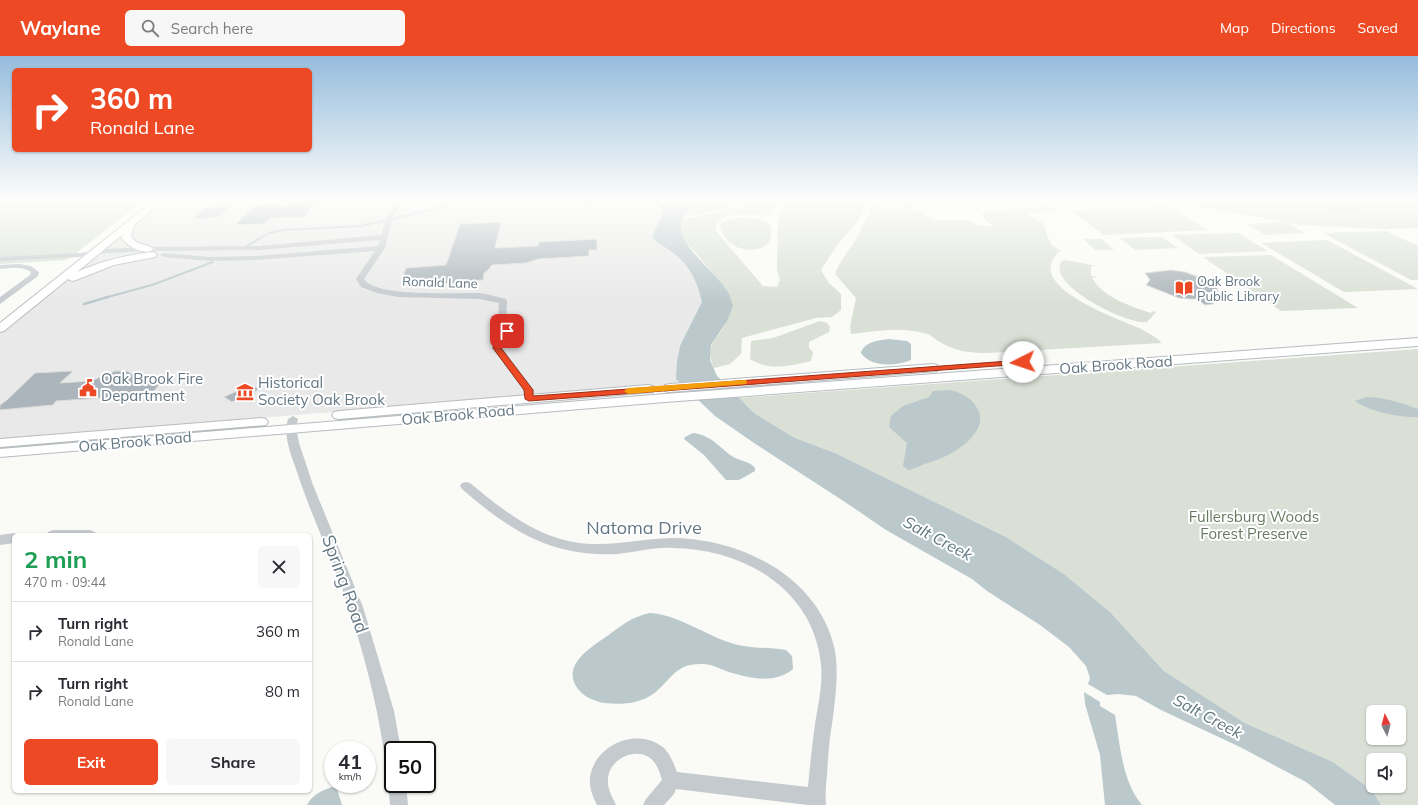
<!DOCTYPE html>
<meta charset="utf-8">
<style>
body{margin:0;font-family:Mulish,sans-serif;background:#f7f7f7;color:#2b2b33;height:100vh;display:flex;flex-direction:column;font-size:15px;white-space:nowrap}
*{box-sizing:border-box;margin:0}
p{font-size:13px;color:#7c7c81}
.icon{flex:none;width:22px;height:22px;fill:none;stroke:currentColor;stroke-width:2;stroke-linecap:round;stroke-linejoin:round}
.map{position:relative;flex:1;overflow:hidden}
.side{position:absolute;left:12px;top:477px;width:300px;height:260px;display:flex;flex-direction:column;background:#fff;border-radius:6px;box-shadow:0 1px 3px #0004}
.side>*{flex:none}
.guide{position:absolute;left:12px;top:12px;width:300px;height:84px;border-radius:6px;box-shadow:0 1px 3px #0004;background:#ed4924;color:#fff;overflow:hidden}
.needle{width:26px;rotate:354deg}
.controls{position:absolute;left:1366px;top:649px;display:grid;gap:8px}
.controls a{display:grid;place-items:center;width:40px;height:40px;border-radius:6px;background:#fff;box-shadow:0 1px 3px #0004;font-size:20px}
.speed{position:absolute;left:324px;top:685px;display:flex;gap:8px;font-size:20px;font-weight:700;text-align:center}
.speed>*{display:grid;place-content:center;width:52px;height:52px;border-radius:50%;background:#fff;box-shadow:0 1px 3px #0004;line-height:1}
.speed small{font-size:10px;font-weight:400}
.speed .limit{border:2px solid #111;border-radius:6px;background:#fff;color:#111}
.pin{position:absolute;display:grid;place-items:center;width:34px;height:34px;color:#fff;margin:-17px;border-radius:8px;box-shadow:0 2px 6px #0006}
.me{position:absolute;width:44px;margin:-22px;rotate:266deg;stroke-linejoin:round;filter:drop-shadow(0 0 3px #0008)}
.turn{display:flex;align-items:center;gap:14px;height:84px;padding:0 12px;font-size:18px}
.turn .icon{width:52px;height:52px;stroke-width:2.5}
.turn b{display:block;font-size:28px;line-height:34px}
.round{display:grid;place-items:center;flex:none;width:42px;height:42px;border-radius:6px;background:#f7f7f7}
.headline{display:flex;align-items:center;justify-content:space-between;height:68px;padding:0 12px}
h1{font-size:24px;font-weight:700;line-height:30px;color:#1e9e55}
.action{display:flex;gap:8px;margin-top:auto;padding:8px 12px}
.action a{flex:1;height:46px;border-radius:6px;background:#ed4924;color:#fff;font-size:16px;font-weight:700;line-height:46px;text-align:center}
.action a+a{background:#f7f7f7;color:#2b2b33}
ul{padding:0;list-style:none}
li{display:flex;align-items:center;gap:12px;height:60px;padding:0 12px;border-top:1px solid #e1e1e2}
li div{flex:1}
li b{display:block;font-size:15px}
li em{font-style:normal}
header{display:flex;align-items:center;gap:24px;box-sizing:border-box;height:56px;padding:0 20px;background:#ed4924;color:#fff}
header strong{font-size:19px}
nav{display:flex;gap:22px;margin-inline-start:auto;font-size:14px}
.search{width:280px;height:36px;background:#f7f7f7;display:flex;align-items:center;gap:10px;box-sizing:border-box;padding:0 14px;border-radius:6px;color:#7c7c81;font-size:15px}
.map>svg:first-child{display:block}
.built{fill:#e8e9e8}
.green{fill:#dae0d6;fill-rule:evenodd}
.water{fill:#bbc9cc}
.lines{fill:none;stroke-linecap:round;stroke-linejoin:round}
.stream-far1{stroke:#bbc9cc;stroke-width:2}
.stream{stroke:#bbc9cc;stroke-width:2.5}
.building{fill:#abb5bb;stroke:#dcdcd9}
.major-casing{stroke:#b6bcc0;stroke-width:2}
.minor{fill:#c5cace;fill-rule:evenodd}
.major{fill:#fff;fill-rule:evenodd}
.route{fill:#ed4924;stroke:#9a2f17}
.slow{fill:#f59e0b}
.labels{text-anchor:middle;stroke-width:4;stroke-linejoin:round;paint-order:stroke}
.far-poi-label{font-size:13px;fill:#637784;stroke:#fff;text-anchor:start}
.far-street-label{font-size:13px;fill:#637784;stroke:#fff}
.street-label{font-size:15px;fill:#637784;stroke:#fff}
.poi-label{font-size:15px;fill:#637784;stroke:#fff;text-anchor:start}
.park-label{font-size:15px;fill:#687b62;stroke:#fff}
.water-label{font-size:16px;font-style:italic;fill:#5e767e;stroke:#fff}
.near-street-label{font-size:18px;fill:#637784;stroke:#fff}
</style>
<header>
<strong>Waylane</strong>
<div class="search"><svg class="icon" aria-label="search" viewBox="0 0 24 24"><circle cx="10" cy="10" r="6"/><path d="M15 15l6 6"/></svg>Search here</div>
<nav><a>Map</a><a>Directions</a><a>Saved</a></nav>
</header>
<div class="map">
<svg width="1418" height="749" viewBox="0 0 1418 749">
<rect width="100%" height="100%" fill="#fafaf7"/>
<path class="built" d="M165 143H682V200L699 224 708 249 690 327 0 383V277Z"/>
<path class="green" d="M0 143H146L67 204 0 208Z
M698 143H759L692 160 684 159Z
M767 143H776L775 153 771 160C755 160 718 152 715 174L763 230 777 231 780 224 777 214 778 165 783 143H872L863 147C866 162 847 177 839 187 832 196 827 205 821 214L828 226 841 238V254L832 261 816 262 742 282 741 298 730 308 714 312C703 289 718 284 726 266 729 259 727 242 727 234L683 182 680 169 683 163 710 158Z
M882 143H938L915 148 910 153 875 146Z
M1169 143H1418V172L1388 173 1300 169 1286 166 1305 177 1265 179 1247 168 1286 166 1177 147Z
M870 148 926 157V161L935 164H968L979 170H993L981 159 985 156 1049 150 1056 152 1057 155 1025 158 1042 166C1049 177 1046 190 1061 194 1018 230 1120 263 1141 273 1148 277 1156 281 1162 287L987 297C970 297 954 295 940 286 935 284 932 279 927 278 901 270 877 275 851 278L850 271 856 242 835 218C840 204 850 193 858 180 860 177 860 174 861 171 866 163 872 159 870 148Z
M1168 150 1207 174 1104 179 1071 155Z
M742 161 763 164 770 168C771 173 772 179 770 184 765 196 743 196 733 189 726 184 723 179 720 171L722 166Z
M1386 175 1418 190V224H1411L1323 177Z
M1238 177 1268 195 1199 198 1172 179Z
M1162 181 1178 192 1135 194 1120 182Z
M1083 183H1102L1114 194H1095Z
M1327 184 1418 233 1344 236 1261 187Z
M1271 199 1358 252 1281 255 1203 201Z
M1063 204 1072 205 1097 210H1091V220L1098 221 1092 222C1104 242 1130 250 1151 257L1154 255 1156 256 1147 266C1128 270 1041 226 1063 204Z
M820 265 827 267 830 271 829 276 809 286V292L813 296 811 305C791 310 769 315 750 303L751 285 773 282Z
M1418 293V749H1381L1372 734 1333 706 1245 667 1164 615 1110 556 1064 518 1006 481 835 397 795 382 754 357 738 342ZM1373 656H1399V682H1373ZM1373 704H1399V730H1373Z"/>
<path class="water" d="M560 143H614L585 148Z
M632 143 655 145 673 149 677 143H698C691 150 683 158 681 168 677 188 716 217 726 233 730 238 731 244 733 250L727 265 711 289 710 304 717 320 754 357 795 382 835 397 1006 481 1064 518 1110 556 1164 615 1245 667 1333 706 1372 734 1381 749H1335L1306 726 1240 691 1161 654 1136 640 1118 638 1107 639 1088 628 1090 622 1086 610 1069 591 1040 569 987 535 972 523 886 474 848 448 754 387 715 360 676 323 677 306 680 290 702 246C697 225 690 209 672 196 665 190 658 189 652 181L664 154C656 144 644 146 632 143Z
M1348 143H1418V151C1403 152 1388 150 1374 150 1358 151 1338 160 1325 150L1343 147Z
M889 283 907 285 911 288V304C897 310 871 312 861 297 864 286 879 284 889 283Z
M951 334C964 338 974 343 979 356 986 376 959 395 942 402 938 404 932 405 928 407 921 409 915 413 908 414L903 410 907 387 889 371 891 360 903 350 929 341 933 335Z
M1366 341C1384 341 1401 347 1418 353V361C1401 362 1368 355 1355 345Z
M693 377C711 379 719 391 733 401 740 405 750 405 755 412V415L739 424H726L704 399 684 383 685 381Z
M650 557C679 559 703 578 731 587 749 593 768 591 786 594L792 600 793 613C774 629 748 622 726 615 719 612 711 608 703 608 674 607 672 624 653 638 639 648 620 649 604 647 594 645 584 641 578 633 559 608 595 589 610 578 625 567 632 561 650 557Z
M1084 636 1100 646V650L1115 659C1120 689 1122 725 1142 749H1105L1100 699 1085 648Z
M332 731 337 733 342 749H307C312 739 321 735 332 731Z"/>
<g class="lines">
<path class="stream-far1" d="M245 191 269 177 284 174 361 170 447 150
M104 242 152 229 213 206"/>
<path class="stream" d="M84 248 108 241"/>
</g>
<path class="building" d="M292 143H318L304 161 272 162 263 168 235 169 253 151 271 147 285 151Z
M231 150 218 161 193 163 205 152Z
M501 166 495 192 538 190 539 186 597 183V194H589V200L538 203 526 207 492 209 488 214 484 217 483 224 466 225V227L409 229 411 226 406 224 408 220H403L406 212 446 209 460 168Z
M1171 214 1185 216 1196 220 1212 225 1218 228 1217 234 1220 239 1213 248 1205 249 1197 243H1189L1179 242 1146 229 1150 224 1145 217Z
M73 315 60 327 91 325 115 315H127L145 327 154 326 159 329 154 335H149L145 339 56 345 53 349 0 354V349L7 344 35 317Z
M250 329 260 333 232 346 224 341Z"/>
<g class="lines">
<g class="major-casing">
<path id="major" d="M156 143H165L134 169 131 181 136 186 151 191 153 193 151 195C141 198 127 190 121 181L122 179 77 216C101 205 126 199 152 196L155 197 157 199 155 201 114 209 76 224 72 225 68 223 4 275 0 276V267Z
M1418 282V290L665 346 0 401V393L665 338Z
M933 308 937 309 939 312 937 315 670 336 665 335 664 332 665 329 670 328Z
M648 329 653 330 654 333 653 336 339 363 334 362 332 359 334 356 339 355Z
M261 362 266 363 268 366 266 369 0 391V383Z"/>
</g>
<path class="minor" d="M399 143H405L393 160 385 192 364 223C377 242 455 236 479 237 488 238 497 241 506 243L507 245 506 269 512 275 503 284 502 292 534 334V343L533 345H525L524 343V334L492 292 494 283 502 275 498 269 499 247 480 243 398 241 377 237 361 231 356 223 375 195 256 204 210 205 164 201 160 199 164 197 210 201 256 200 378 190 380 184 259 194 148 195 107 197 80 201 0 205V201L80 197 107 193 148 191 259 190 381 179 387 160Z
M19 208 31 210 39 216 38 220 0 248V241L30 219 31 216C22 210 10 212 0 213V209Z
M293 360 298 363 296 372 299 387 313 429 363 551 394 655 401 694H393V704L387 702 384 696C377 647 364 599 349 552 334 506 312 462 297 416 291 398 283 381 288 363Z
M466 426 470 427C499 451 531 477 568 485 606 493 634 483 671 482 741 482 820 521 835 595 839 620 835 643 832 668 829 685 828 702 827 719 826 729 825 739 826 749H808L676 733 674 738 664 749H643L646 743 662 724C660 717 657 707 650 702 635 691 609 703 608 723 607 733 612 740 616 749H597C593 741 589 732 590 722 594 689 637 670 664 692 670 698 674 708 677 716L808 731C810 710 812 689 815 668 818 649 823 629 821 609 814 533 742 492 672 492 654 491 636 496 618 498 602 499 584 498 567 494 526 485 493 460 462 433L460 430 462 427Z
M53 474H90L95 476 97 479H46L48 476Z
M14 477 19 479H14V487L0 489V479Z
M393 721V728H406L408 749H390L388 728 391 722Z"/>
<use href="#major" class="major"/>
</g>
<linearGradient id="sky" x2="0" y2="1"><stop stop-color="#96bcdd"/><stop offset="0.58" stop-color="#fdfdfb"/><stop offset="1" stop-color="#fdfdfb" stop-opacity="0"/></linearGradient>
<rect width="1418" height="248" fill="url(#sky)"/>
<path class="route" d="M507 272 510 275 503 283 501 292 533 334V340L1023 304 1027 306 1023 308 529 345 525 343 524 334 493 292C495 284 498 276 507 272Z"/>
<path class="slow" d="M743 324H746L747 326 746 328 628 338 624 335 628 332Z"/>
<defs>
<g id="library-bare" transform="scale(1.38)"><path d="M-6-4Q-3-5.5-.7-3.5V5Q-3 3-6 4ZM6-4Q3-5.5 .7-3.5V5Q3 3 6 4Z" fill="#ed4924" stroke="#fff" stroke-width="2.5" paint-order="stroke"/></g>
<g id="civic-bare" transform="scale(1.38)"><path d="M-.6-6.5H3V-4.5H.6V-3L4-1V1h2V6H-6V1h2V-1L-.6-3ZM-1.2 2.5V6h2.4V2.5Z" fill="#ed4924" stroke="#fff" stroke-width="2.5" paint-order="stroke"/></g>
<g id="museum-bare" transform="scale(1.38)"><path d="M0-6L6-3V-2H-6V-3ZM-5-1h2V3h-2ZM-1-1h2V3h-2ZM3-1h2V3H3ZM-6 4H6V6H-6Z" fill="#ed4924" stroke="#fff" stroke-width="2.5" paint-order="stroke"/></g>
</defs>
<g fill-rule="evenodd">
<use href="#library-bare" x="1184" y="232"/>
<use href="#civic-bare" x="88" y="332"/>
<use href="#museum-bare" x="245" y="336"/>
</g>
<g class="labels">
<g class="far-poi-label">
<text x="1197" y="230">Oak Brook<tspan x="1197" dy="15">Public Library</tspan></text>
</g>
<g class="far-street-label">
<text transform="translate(440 226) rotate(2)" y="5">Ronald Lane</text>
</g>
<g class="street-label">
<text transform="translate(1116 309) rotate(-4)" y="5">Oak Brook Road</text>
<text transform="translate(458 359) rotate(-5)" y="5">Oak Brook Road</text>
<text transform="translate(135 386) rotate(-5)" y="5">Oak Brook Road</text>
</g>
<g class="poi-label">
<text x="101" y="328">Oak Brook Fire<tspan x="101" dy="17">Department</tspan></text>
<text x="258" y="332">Historical<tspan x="258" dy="17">Society Oak Brook</tspan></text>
</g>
<g class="park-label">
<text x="1254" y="466">Fullersburg Woods<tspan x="1254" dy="17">Forest Preserve</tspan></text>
</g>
<g class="water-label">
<text transform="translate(938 482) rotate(28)" y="6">Salt Creek</text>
<text transform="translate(1208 660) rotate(28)" y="6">Salt Creek</text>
</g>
<g class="near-street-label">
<text x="644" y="478">Natoma Drive</text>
<text transform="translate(345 528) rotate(70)" y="6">Spring Road</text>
</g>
</g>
</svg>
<div class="controls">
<a><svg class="needle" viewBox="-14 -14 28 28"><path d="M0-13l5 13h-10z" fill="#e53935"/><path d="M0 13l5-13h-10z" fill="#7c7c81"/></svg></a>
<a><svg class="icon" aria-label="sound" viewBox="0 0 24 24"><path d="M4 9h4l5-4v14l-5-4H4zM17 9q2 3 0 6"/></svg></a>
</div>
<div class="speed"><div>41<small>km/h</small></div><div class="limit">50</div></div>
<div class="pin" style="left:507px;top:275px;background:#d93025"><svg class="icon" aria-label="arrive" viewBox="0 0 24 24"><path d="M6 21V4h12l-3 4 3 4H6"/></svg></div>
<svg class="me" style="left:1023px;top:306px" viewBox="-20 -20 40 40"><circle r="19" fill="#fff"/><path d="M0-13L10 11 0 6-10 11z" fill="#ed4924"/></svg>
<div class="guide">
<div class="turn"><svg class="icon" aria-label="right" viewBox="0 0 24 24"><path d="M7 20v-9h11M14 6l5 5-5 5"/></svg><div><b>360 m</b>Ronald Lane</div></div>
</div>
<section class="side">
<div class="headline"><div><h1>2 min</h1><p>470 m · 09:44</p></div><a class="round"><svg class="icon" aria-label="close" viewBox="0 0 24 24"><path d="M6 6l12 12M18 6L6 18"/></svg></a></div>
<ul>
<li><svg class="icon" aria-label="right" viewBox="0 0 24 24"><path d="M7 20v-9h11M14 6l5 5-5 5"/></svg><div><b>Turn right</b><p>Ronald Lane</p></div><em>360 m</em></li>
<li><svg class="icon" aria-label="right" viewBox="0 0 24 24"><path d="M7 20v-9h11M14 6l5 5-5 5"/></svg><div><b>Turn right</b><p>Ronald Lane</p></div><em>80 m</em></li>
</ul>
<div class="action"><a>Exit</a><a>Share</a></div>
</section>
</div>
